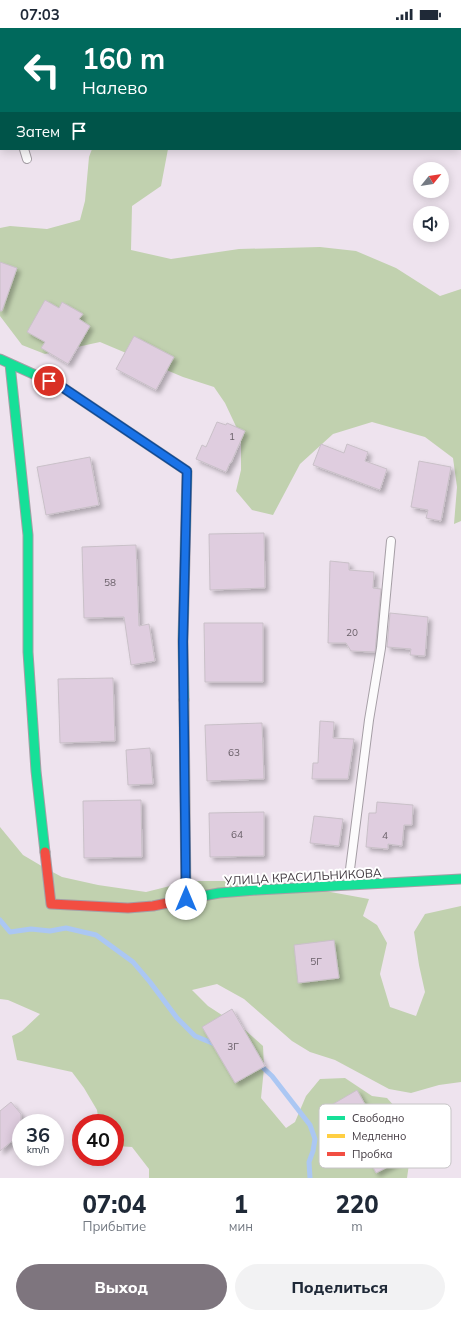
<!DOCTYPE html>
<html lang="ru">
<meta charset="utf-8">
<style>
body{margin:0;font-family:Mulish,sans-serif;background:#f2f2f3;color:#1f2937;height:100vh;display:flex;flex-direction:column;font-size:15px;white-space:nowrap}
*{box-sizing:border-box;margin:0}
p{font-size:13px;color:#747a83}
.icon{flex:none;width:22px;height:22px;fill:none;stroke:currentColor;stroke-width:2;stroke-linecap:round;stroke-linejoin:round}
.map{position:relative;height:1150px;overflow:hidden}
.drawer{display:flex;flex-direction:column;background:#fff;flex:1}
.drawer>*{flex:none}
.hud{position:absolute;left:0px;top:0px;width:461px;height:122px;box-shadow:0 2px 10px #0003;background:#00695c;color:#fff;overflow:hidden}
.needle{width:26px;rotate:60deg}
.tools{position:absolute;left:413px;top:134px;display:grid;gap:8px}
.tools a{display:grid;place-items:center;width:36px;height:36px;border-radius:50%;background:#fff;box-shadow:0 2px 10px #0003;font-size:20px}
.speed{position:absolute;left:12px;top:1086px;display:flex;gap:8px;font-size:20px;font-weight:700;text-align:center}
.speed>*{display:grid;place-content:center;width:52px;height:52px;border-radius:50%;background:#fff;box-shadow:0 2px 10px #0003;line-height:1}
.speed small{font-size:10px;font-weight:400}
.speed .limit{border:6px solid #d22;background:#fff;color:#111}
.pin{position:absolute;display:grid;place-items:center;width:34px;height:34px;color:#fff;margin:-17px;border:2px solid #fff;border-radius:50%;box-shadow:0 1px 4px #0007}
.me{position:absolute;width:44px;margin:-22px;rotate:0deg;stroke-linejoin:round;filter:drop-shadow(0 0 3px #0008)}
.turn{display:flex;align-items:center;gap:14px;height:84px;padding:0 16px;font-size:18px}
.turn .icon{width:52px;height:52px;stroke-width:2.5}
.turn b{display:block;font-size:28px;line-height:34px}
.then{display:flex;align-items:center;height:38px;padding:0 16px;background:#0003;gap:8px;font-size:15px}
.eta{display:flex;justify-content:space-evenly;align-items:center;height:68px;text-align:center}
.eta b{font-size:24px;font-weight:800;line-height:28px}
.button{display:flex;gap:8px;margin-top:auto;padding:8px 16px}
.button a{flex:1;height:46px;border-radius:24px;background:#7e757e;color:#fff;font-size:16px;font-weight:800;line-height:46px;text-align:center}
.button a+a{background:#f2f2f3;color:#1f2937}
.status{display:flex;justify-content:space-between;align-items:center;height:28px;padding:0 20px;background:#fff;direction:ltr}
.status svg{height:11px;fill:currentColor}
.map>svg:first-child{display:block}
.green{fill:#c1d1af}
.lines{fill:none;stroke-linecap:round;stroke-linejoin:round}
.stream{stroke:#abc7f3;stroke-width:5}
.building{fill:#dfcddf;stroke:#c9c0c8;filter:url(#shadow)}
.lane-casing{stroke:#a59ea5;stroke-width:10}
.street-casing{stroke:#a59ea5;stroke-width:17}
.fast-casing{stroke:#a59ea5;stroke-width:11}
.slow-casing{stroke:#a59ea5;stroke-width:11}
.jam-casing{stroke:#a59ea5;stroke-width:11}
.lane{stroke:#fcfbfc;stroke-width:8}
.street{stroke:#fcfbfc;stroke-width:15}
.fast{stroke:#16e098;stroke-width:9}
.slow{stroke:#ffcf43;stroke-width:9}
.jam{stroke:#f24e42;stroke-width:9}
.route-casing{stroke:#114b97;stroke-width:10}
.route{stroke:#1a73e8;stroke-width:7}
.labels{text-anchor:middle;stroke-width:4;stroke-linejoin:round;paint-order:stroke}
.number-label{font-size:10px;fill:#6a6069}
.street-label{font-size:12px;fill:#423a41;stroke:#fff}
.key{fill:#fff;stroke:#c6c4c6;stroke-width:1}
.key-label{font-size:11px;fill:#423a41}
</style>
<div class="status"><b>07:03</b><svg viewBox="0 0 49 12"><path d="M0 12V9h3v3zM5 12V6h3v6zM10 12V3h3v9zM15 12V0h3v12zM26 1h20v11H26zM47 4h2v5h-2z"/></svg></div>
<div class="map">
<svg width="461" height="1150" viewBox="0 0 461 1150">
<defs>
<filter id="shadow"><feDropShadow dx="3.5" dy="3.5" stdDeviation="2" flood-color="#0004"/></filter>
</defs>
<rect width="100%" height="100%" fill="#eee3ee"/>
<path class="green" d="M92 121H168L161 158 132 178 131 222 171 231 239 221 320 219 356 223 396 240 440 268 461 261V493L454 496 457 459 453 430 425 409 372 394 333 406 300 436 273 487 252 482 236 463 241 442V409L225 375 214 359 183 349 100 314 45 326 22 317 0 288V200L10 198 47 201 80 192 85 173 89 129Z
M0 799 23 827 45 840 62 849 98 857 146 864 190 853H224L303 859 369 871 363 888 377 897 387 915 380 946 390 979 416 988 425 964 419 937 414 904 425 886 461 878V1054L439 1057 411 1065 389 1061 335 1032 310 1024 292 1013 244 971 217 956 192 962 208 978 245 1002 263 1018 264 1040 261 1070 286 1100 295 1094 306 1068 320 1051 345 1050 372 1068 387 1070 411 1097 409 1136 407 1150H149V1141L132 1119 115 1118V1095H99L97 1082 84 1060 72 1044 17 1032 12 1008 22 1003 40 986 8 972 0 971Z"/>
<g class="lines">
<path class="stream" d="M0 892 10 904 31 901 50 903 66 900 96 907 133 934 150 954 177 990 195 1008 217 1017
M259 1036 272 1048 310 1097 315 1111 313 1123 309 1134 310 1150"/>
</g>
<path class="building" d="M0 234 17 240 2 283H0Z
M45 272 59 280 62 274 83 286 79 291 90 298 68 336 41 320 45 314 27 304Z
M134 308 174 329 156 362 116 341Z
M217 394 226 397 227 395 245 403 231 435H230L226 444 196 431 202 417 206 419Z
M321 416 344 425 347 416 368 424 365 433 387 441 380 462 313 437Z
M90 429 99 477 46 487 37 439Z
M419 433 451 439 441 493 426 490 428 482 411 479Z
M264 505 265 560 210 562 209 506Z
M136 517 139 598 149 596 155 633 131 637 124 589 84 590 82 519Z
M330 533 349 535V542L374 544 373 560 381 561 375 624 351 623 346 615H328Z
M390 585 428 589 425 628 410 627 411 621 387 619Z
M204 595H263V654H205Z
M113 650 115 713 60 715 58 651Z
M320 693 334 694 333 710 354 711 348 751H312L313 735H318Z
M262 695 264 751 207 753 205 697Z
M150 720 153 756 128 757 126 722Z
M141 772 142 829 84 830 83 773Z
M377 774 413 777 412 797H404L402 818 388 816V821L366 819 369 785H376Z
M264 784V828L210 829 209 785Z
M314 788 343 791 339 818 310 815Z
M334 912 339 950 298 955 294 917Z
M232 981 265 1038 235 1055 202 999Z
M357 1062 384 1110 386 1109 399 1133 376 1145 353 1101 349 1103 333 1076Z
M11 1074 21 1086V1106L0 1123V1083Z"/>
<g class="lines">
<g class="lane-casing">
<path id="lane" d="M24 121 27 131
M348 857 369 692 381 620 391 513"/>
</g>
<g class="street-casing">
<path id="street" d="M122 1 124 0
M0 45H1"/>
</g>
<g class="fast-casing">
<path id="fast" d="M0 331 62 359 187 443 183 613 184 672
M10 336 28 507V624L36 743 45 824
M192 870 219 865 257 862 461 851"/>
</g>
<g class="slow-casing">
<path id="slow" d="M184 672 186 871"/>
</g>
<g class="jam-casing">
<path id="jam" d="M45 824 51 876 128 880 153 878 192 870"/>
</g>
<use href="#lane" class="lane"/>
<use href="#street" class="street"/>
<use href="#fast" class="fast"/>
<use href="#slow" class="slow"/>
<use href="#jam" class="jam"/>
</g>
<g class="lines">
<g class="route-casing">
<path id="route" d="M49 353 62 359 187 443 183 614 186 871"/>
</g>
<use href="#route" class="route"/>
</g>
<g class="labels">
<g class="number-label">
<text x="232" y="412">1</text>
<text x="110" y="558">58</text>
<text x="352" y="608">20</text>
<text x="234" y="728">63</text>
<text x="237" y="810">64</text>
<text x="385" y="811">4</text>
<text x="316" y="937">5Г</text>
<text x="233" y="1022">3Г</text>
</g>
<g class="street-label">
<text transform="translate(303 849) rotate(-3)" y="4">УЛИЦА КРАСИЛЬНИКОВА</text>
</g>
</g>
<rect x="319" y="1076" width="132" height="64" rx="6" class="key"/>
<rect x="327" y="1088" width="18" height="4" fill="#16e098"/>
<rect x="327" y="1106" width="18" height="4" fill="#ffcf43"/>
<rect x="327" y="1124" width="18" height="4" fill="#f24e42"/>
<g class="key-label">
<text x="352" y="1094">Свободно</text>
<text x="352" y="1112">Медленно</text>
<text x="352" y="1130">Пробка</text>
</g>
</svg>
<div class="tools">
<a><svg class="needle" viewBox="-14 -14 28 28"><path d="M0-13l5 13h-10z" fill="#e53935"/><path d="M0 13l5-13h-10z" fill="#747a83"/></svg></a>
<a><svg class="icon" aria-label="sound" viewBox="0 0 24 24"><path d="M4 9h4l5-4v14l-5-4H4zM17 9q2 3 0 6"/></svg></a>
</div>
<div class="speed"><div>36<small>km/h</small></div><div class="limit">40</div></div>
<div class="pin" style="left:49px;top:353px;background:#d93025"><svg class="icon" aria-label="arrive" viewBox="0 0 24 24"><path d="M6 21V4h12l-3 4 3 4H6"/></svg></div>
<svg class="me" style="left:186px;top:871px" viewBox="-20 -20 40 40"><circle r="19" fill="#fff"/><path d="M0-13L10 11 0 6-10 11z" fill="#1a73e8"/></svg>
<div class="hud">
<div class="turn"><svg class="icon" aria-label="left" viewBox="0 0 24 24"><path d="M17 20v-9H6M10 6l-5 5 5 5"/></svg><div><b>160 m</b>Налево</div></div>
<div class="then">Затем<svg class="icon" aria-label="arrive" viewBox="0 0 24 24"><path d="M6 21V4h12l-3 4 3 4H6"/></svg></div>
</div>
</div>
<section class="drawer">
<div class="eta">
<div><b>07:04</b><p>Прибытие</p></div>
<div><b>1</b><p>мин</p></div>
<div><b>220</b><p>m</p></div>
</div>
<div class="button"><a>Выход</a><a>Поделиться</a></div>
</section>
